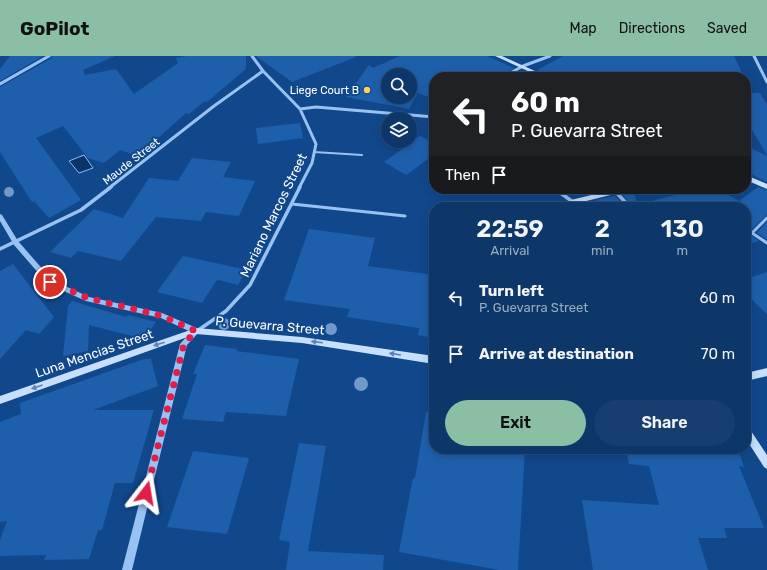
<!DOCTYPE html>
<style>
body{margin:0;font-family:Rubik,sans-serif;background:#163e6f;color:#f1f3f6;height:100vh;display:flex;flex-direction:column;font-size:15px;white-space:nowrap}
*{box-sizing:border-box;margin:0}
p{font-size:13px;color:#9aabc0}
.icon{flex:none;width:22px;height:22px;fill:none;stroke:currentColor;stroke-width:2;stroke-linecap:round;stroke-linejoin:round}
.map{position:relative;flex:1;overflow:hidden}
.panel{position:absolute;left:429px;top:146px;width:322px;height:252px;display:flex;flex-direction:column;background:#0d3669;border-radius:16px;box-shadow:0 2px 10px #0003,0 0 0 1px #2d507d}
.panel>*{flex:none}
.hud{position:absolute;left:429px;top:16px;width:322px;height:122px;border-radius:16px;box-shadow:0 2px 10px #0003,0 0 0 1px #2d507d;background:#202124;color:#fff;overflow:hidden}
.tools{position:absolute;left:381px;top:12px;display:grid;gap:8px}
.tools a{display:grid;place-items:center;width:36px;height:36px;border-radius:50%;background:#0d3669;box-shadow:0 2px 10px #0003,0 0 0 1px #2d507d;font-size:20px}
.pin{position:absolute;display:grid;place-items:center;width:34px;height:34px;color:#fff;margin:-17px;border:2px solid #fff;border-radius:50%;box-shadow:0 1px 4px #0007}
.me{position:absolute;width:44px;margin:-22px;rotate:14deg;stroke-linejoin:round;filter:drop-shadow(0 0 3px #0008)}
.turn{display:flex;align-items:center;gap:14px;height:84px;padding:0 16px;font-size:18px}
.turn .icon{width:52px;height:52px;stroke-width:2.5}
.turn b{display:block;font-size:28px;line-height:34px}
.then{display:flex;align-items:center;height:38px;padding:0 16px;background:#0003;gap:8px;font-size:15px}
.eta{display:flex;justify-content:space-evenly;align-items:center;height:68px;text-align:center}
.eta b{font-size:24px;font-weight:600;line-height:28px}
.button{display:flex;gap:8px;margin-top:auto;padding:8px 16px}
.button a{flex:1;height:46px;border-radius:24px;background:#8abfa5;color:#111;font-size:16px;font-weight:600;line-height:46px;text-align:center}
.button a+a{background:#163e6f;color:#f1f3f6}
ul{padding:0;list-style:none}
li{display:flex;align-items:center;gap:12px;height:56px;padding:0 16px}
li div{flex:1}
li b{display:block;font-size:15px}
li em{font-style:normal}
header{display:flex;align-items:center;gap:24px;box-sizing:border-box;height:56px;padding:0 20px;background:#8abfa5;color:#111}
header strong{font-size:19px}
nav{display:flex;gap:22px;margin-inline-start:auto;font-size:14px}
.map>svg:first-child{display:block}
.water{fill:#0a3468;stroke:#8abdf5}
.building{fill:#1e5fac;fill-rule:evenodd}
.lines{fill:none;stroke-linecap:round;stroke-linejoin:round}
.service-far1{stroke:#98c2f2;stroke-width:2}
.service{stroke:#98c2f2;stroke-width:3}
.minor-far1{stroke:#98c2f2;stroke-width:3}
.minor{stroke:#98c2f2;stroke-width:3.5}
.tertiary{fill:#98c2f2;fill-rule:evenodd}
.secondary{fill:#c7dffc;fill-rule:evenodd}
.tree{fill:#7199ca}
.oneway{fill:#5a84b9}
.route{stroke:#e11d48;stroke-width:7;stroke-dasharray:0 12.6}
.poi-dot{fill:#ffcd59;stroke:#11488c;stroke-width:1.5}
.labels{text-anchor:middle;stroke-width:4;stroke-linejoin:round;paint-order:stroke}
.far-poi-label{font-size:11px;fill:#fff;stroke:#11488c;text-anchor:end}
.far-street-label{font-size:11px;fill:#fff;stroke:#11488c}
.street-label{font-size:13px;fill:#fff;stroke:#11488c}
</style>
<header>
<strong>GoPilot</strong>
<nav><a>Map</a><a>Directions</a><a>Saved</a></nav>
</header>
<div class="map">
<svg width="767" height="514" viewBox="0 0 767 514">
<rect width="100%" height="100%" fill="#11488c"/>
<path class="water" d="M84 99 93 112 79 117 69 105Z"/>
<path class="building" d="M10 0H43L0 25V13Z
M52 0H115L83 14 85 19 116 13 134 38 178 7 176 2 187 0H246V13L207 46 205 45 189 58 186 57 138 100 120 94 104 107 88 102 63 70 36 82 81 144 49 162 34 145 32 146 0 96V31L50 3Z
M256 0H356V1L292 26Z
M400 0H487L514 12 500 21H434V43L418 37 409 53 346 41 369 9 373 12ZM388 19H410V41H388Z
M563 0H734L744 21H549L537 14Z
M520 15 529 19 537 21H509Z
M746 37H760L767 48V99L746 64Z
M300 67 303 82 258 88 256 72Z
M420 80 434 87V98L416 112 406 119 384 106Z
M746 90 767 100V126L746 116Z
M192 102 231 106 223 121 255 125 239 160 206 156 201 165 156 161 121 205 78 195 71 202 50 196 94 153 123 162 149 122 178 125Z
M758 131 767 134V159L749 176 750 179 759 185 746 189V151H648V146L698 133H718L739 145Z
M575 133H610L585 139Z
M629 133H634L637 151H633L622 138 627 136Z
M615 140 626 151H606L595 144Z
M767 166V183L757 177Z
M309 173 375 182 368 210 434 219V282L418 279 419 272 347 261 350 253 284 244Z
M183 200 229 210 247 214 238 229 219 224 216 225 202 247 157 236Z
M13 208 54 261 39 278 26 274 0 303V215Z
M767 216V258L746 238V223Z
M72 245 126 261 128 259 156 266 144 283 89 269 88 295 63 300 68 250Z
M205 289 237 293 236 295 299 303 286 360 226 356 223 366 182 363 197 318H193Z
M144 303H151L158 330 93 354H154L133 427H115L102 474H98L89 503 44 504 46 499 0 500V484L7 465 0 466V366L21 358 20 347Z
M426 356H434V393H525L518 514H500L399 496 413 422H415Z
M299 387 326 390 308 495 384 499 383 514H286L290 486 279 484Z
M626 393H738L744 411 739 410 764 472H724L727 482H698L708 514H593L582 444 659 449 649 410 629 408Z
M193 395 249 402 227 478 167 471Z"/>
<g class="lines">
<path class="service-far1" d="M314 96 362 99"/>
<path class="service" d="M292 148 405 160
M767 162 752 177 767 187"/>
<path class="minor-far1" d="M252 0 263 15 300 53 316 88 312 107 299 132
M754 0 767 26
M503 21 523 10 550 0
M0 28 49 0
M300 53 316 51 434 61
M109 132 214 50 263 15"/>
<path class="minor" d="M555 133 573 146
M613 133 630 151
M0 193 81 154 111 131
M197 275 226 255 250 229 300 131"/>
<path class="tertiary" d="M0 158 2 159 18 185 52 224 89 241 162 257 199 273 200 275 187 289 132 514H122L180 288 191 276 161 262 86 245 48 228 14 189 0 165Z"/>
<path class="secondary" d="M495 0H502L548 21H541Z
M746 119 767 128V133L746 124Z
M616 133H628L627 135 578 147 581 151H574L570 146 571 144Z
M196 272 302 281 434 300V308L302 287 196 278 0 348V340Z
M767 312V320L746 325V317Z
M746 371 749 372 767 399V413L764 411 746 383Z"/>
</g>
<g class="tree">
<circle cx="9" cy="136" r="5"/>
<circle cx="224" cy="268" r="6"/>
<circle cx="331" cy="273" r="6"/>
<circle cx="361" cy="328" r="7"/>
</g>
<defs><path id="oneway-solid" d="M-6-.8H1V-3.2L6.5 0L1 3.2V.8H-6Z"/></defs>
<g class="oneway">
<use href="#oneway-solid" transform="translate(317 286) rotate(-173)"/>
<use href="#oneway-solid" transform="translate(159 288) rotate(162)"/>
<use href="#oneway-solid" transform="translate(395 298) rotate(-171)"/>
<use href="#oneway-solid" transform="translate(37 331) rotate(161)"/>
</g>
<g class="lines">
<path class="route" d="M50 226 88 242 162 260 196 275 184 288 146 437"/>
</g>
<circle class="poi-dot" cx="367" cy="34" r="4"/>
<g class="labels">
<g class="far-poi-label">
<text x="359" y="38">Liege Court B</text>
</g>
<g class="far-street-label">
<text transform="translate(131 105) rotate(-38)" y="4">Maude Street</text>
</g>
<g class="street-label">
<text transform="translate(273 159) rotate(-64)" y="5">Mariano Marcos Street</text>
<text transform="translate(270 269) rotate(5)" y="5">P. Guevarra Street</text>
<text transform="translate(94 297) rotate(-19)" y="5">Luna Mencias Street</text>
</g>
</g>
</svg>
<div class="tools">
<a><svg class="icon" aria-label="search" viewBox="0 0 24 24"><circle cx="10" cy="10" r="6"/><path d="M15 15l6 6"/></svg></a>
<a><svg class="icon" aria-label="layers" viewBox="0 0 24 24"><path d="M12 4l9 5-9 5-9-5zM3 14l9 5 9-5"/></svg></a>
</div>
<div class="pin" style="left:50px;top:226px;background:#d93025"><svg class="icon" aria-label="arrive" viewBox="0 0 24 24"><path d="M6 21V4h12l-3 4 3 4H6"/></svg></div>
<svg class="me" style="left:146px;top:437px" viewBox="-20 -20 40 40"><path d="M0-17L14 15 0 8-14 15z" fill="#e11d48" stroke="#fff" stroke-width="4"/></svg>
<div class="hud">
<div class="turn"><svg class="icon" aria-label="left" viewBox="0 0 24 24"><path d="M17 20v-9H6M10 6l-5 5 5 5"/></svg><div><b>60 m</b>P. Guevarra Street</div></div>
<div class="then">Then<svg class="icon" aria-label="arrive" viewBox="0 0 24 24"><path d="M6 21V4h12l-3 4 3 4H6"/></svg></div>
</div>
<section class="panel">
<div class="eta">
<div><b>22:59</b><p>Arrival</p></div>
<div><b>2</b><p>min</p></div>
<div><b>130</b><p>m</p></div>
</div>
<ul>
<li><svg class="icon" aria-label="left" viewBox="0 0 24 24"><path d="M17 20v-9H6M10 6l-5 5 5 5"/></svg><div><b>Turn left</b><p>P. Guevarra Street</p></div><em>60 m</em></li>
<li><svg class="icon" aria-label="arrive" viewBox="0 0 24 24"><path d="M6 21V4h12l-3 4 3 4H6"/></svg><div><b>Arrive at destination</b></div><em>70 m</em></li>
</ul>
<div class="button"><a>Exit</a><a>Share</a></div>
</section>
</div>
